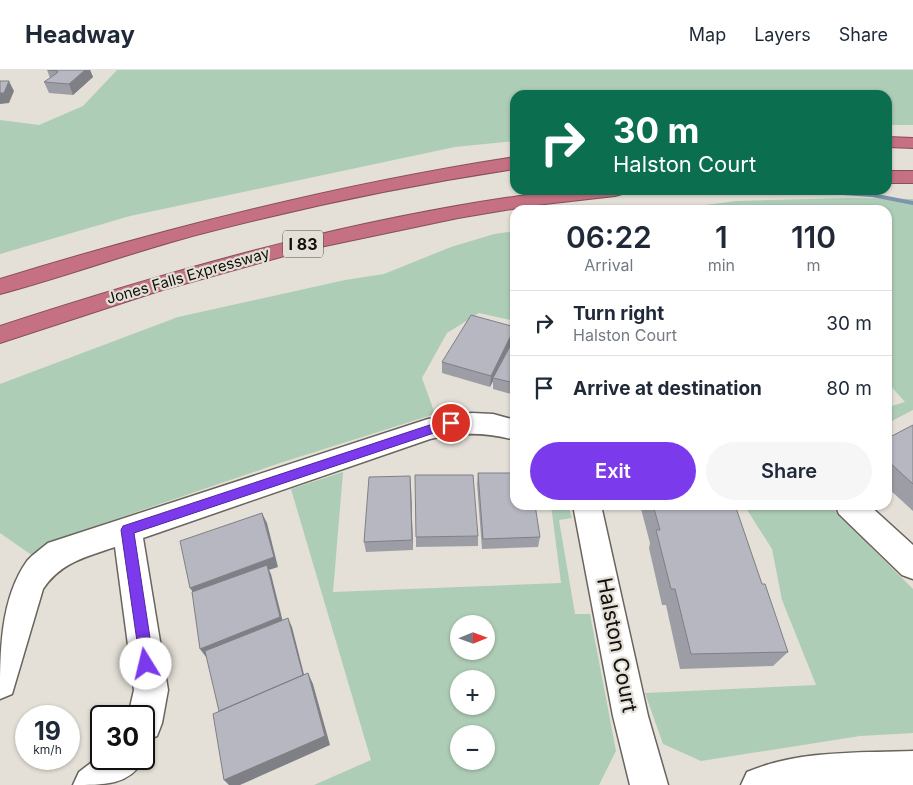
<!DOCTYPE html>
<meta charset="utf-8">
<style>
body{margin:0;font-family:Inter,sans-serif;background:#f6f6f7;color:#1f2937;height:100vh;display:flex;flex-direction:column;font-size:19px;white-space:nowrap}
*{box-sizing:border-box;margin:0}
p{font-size:16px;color:#747a83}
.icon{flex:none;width:28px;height:28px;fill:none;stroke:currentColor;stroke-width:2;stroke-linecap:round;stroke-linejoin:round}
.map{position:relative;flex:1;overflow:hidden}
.side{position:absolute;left:510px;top:135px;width:382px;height:305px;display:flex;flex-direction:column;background:#fff;border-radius:15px;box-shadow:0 1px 4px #0004}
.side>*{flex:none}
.guide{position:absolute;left:510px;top:20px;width:382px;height:105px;border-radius:15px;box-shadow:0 1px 4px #0004;background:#0b6e4f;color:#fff;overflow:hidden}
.needle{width:32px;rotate:89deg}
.buttons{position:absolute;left:450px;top:545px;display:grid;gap:10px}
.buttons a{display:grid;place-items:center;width:45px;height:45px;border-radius:50%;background:#fff;box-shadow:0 1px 4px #0004;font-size:25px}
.speed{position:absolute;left:15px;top:635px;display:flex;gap:10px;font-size:25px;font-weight:700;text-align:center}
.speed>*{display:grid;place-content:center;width:65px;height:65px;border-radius:50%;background:#fff;box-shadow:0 1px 4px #0004;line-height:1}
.speed small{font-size:12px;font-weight:400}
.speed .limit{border:2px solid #111;border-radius:8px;background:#fff;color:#111}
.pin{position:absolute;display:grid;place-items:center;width:42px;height:42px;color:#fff;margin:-21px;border:2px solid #fff;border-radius:50%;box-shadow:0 1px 5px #0007}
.me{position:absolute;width:55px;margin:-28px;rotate:351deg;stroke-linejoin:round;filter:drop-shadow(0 0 4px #0008)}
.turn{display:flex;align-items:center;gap:18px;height:105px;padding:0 20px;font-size:22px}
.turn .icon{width:65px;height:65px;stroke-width:2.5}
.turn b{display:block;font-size:35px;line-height:42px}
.eta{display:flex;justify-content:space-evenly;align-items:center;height:85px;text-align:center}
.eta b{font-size:30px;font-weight:600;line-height:35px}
.action{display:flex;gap:10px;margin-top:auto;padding:10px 20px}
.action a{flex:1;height:58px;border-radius:30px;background:#7c3aed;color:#fff;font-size:20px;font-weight:600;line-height:58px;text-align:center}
.action a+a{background:#f6f6f7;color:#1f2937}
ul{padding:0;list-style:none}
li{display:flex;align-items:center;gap:15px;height:65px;padding:0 20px;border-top:1px solid #e0e1e3}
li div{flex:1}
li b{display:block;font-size:19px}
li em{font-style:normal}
header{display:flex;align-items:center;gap:30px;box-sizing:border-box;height:70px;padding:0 25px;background:#fff;border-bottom:1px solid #e0e1e3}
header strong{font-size:24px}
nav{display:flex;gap:28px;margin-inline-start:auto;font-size:18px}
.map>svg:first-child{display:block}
.green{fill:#aecdb6;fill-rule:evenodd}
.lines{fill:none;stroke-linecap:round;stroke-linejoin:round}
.stream{fill:#7d94af;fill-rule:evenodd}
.street-casing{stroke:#69645d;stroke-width:3}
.highway-casing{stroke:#864f5a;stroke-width:2}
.street{fill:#fff;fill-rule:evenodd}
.highway{fill:#c57183;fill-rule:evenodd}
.wall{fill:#9d9da5}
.shaded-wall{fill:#7f8086}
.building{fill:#b6b7c0;stroke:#7f8086}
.route{fill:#7c3aed;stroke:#51269a}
.labels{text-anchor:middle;stroke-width:4.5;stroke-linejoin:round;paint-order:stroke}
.far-street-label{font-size:15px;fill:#12100d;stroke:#e4e0d7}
.shield{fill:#e4e0d7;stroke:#514e4a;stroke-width:1}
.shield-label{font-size:16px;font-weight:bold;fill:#12100d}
.near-street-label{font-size:21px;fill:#12100d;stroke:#e4e0d7}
</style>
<header>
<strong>Headway</strong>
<nav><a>Map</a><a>Layers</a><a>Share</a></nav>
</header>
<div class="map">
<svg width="913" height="715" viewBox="0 0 913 715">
<rect width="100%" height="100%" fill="#e4e0d7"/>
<path class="green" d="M117 0H913V55H888V25H515V71L455 77 130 146 0 184V50L39 55 83 36Z
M848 128 913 129V340L888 353V337L905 332 888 313V140H667L736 131Z
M515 161V251L479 243 447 263 422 308 435 344 280 393 72 464 45 474 33 486 0 463V314L178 247 345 210 384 204 451 177 494 164Z
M343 402 333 522 561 513 551 435H568L572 448 559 450 575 544H590L616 681 599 715H314L371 690 291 419ZM459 554H486V581H459ZM459 609H486V636H459ZM459 664H486V691H459Z
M744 435H829L913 519V663L860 666 701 691 663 674 645 623 816 615 782 530 772 479Z"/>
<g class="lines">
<path class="stream" d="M845 122 872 123 913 131V135L872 127 843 125V123Z"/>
<g class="street-casing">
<path id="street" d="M472 343 493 344 515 350V370C486 362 459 362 430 369L143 468 168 620 162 653 157 666 144 671V646H128L134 620 115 477C86 487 61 492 43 519L12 624 0 629C0 583 0 529 27 491 33 484 41 479 48 473L428 349Z
M573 435H601L648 646 668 715H630L613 646Z
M835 435H869L913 475V509L902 505 839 444Z
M913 681V715H741L747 702C799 680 858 683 913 681Z
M101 685V689H144C130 715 105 715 73 715L79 702Z"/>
</g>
<g class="highway-casing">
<path id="highway" d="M888 67 913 68V78L888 77Z
M515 87V99C409 115 304 137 200 164 132 182 67 206 0 224V209C169 157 340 114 515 87Z
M888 101H913V113H888Z
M565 120H625L622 124 615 126 536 135 458 148 306 180 159 221 0 273V256C184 196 372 143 565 120Z"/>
</g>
<use href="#street" class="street"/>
<use href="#highway" class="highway"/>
</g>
<path class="wall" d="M47 0H90L93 7 73 25 49 23 44 12 50 8Z
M515 257 514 269 515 267V325L493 319V311L490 317 442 303V292Z
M913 355V441L888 418V368Z
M478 403 540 467 538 477 482 479 477 414Z
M410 406 411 417 413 480 366 482 364 472Z
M640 435H735L762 514 788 582 773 596 680 599 666 535H662L649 478 650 473Z
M478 466V476L416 477V467Z"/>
<path class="shaded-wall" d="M85 0H90L93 7 73 25 69 14Z
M9 11 14 21 9 33 0 34V23Z
M515 257 514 269 493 308V311L490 317 491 306Z
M410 406 411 417 413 480 412 470Z
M262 443 267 453 278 497 269 500 271 504 284 556 206 587 200 579 196 527 190 518Z
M288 548 292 557 307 616 225 648Z
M308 603 313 614 330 675 240 715H229L224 710Z"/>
<path class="building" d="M48 0H85L69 14 44 12 57 3 58 1Z
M0 11H9L4 23H0Z
M471 245 515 257 491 306 442 292Z
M515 267V313L493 308Z
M913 355V414L888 391V368Z
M478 403H515V435H535L540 467 483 469Z
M415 405H473L478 466 416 467Z
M410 406 412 470 364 472 369 407Z
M653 435H735L762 514H765L788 582 691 584 675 519H671L656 460H660Z
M262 443 274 487 190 518 180 471Z
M267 495 280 547 200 579 192 522Z
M288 548 303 605 219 641 205 581Z
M308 603 325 666 224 710 213 644Z"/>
<path class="route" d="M451 348 456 353 455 356 134 463 154 594 152 599 146 601 141 599 121 460 123 456Z"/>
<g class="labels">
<g class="far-street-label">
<text transform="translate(188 206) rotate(-16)" y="5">Jones Falls Expressway</text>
</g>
<rect class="shield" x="283" y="160.5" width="40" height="27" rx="4"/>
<g class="shield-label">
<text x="303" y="180">I 83</text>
</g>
<g class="near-street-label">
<text transform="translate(617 575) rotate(79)" y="7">Halston Court</text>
</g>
</g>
</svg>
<div class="buttons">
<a><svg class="needle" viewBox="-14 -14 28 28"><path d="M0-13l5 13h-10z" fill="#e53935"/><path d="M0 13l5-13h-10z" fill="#747a83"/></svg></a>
<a>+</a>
<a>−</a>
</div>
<div class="speed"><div>19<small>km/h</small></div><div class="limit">30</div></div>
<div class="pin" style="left:451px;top:353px;background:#d93025"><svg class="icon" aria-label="arrive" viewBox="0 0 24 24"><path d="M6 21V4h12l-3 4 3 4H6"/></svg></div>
<svg class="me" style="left:146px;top:594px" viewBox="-20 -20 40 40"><circle r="19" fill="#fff"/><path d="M0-13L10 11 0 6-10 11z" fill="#7c3aed"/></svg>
<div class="guide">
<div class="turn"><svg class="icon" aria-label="right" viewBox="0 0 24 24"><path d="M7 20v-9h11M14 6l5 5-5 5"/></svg><div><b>30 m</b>Halston Court</div></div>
</div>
<section class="side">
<div class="eta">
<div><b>06:22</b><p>Arrival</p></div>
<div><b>1</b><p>min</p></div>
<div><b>110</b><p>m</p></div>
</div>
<ul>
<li><svg class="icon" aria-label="right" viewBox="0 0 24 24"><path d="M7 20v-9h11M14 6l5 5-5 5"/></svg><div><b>Turn right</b><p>Halston Court</p></div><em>30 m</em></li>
<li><svg class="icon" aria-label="arrive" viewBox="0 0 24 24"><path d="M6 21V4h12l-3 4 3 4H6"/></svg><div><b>Arrive at destination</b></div><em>80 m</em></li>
</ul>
<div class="action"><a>Exit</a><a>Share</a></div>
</section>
</div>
